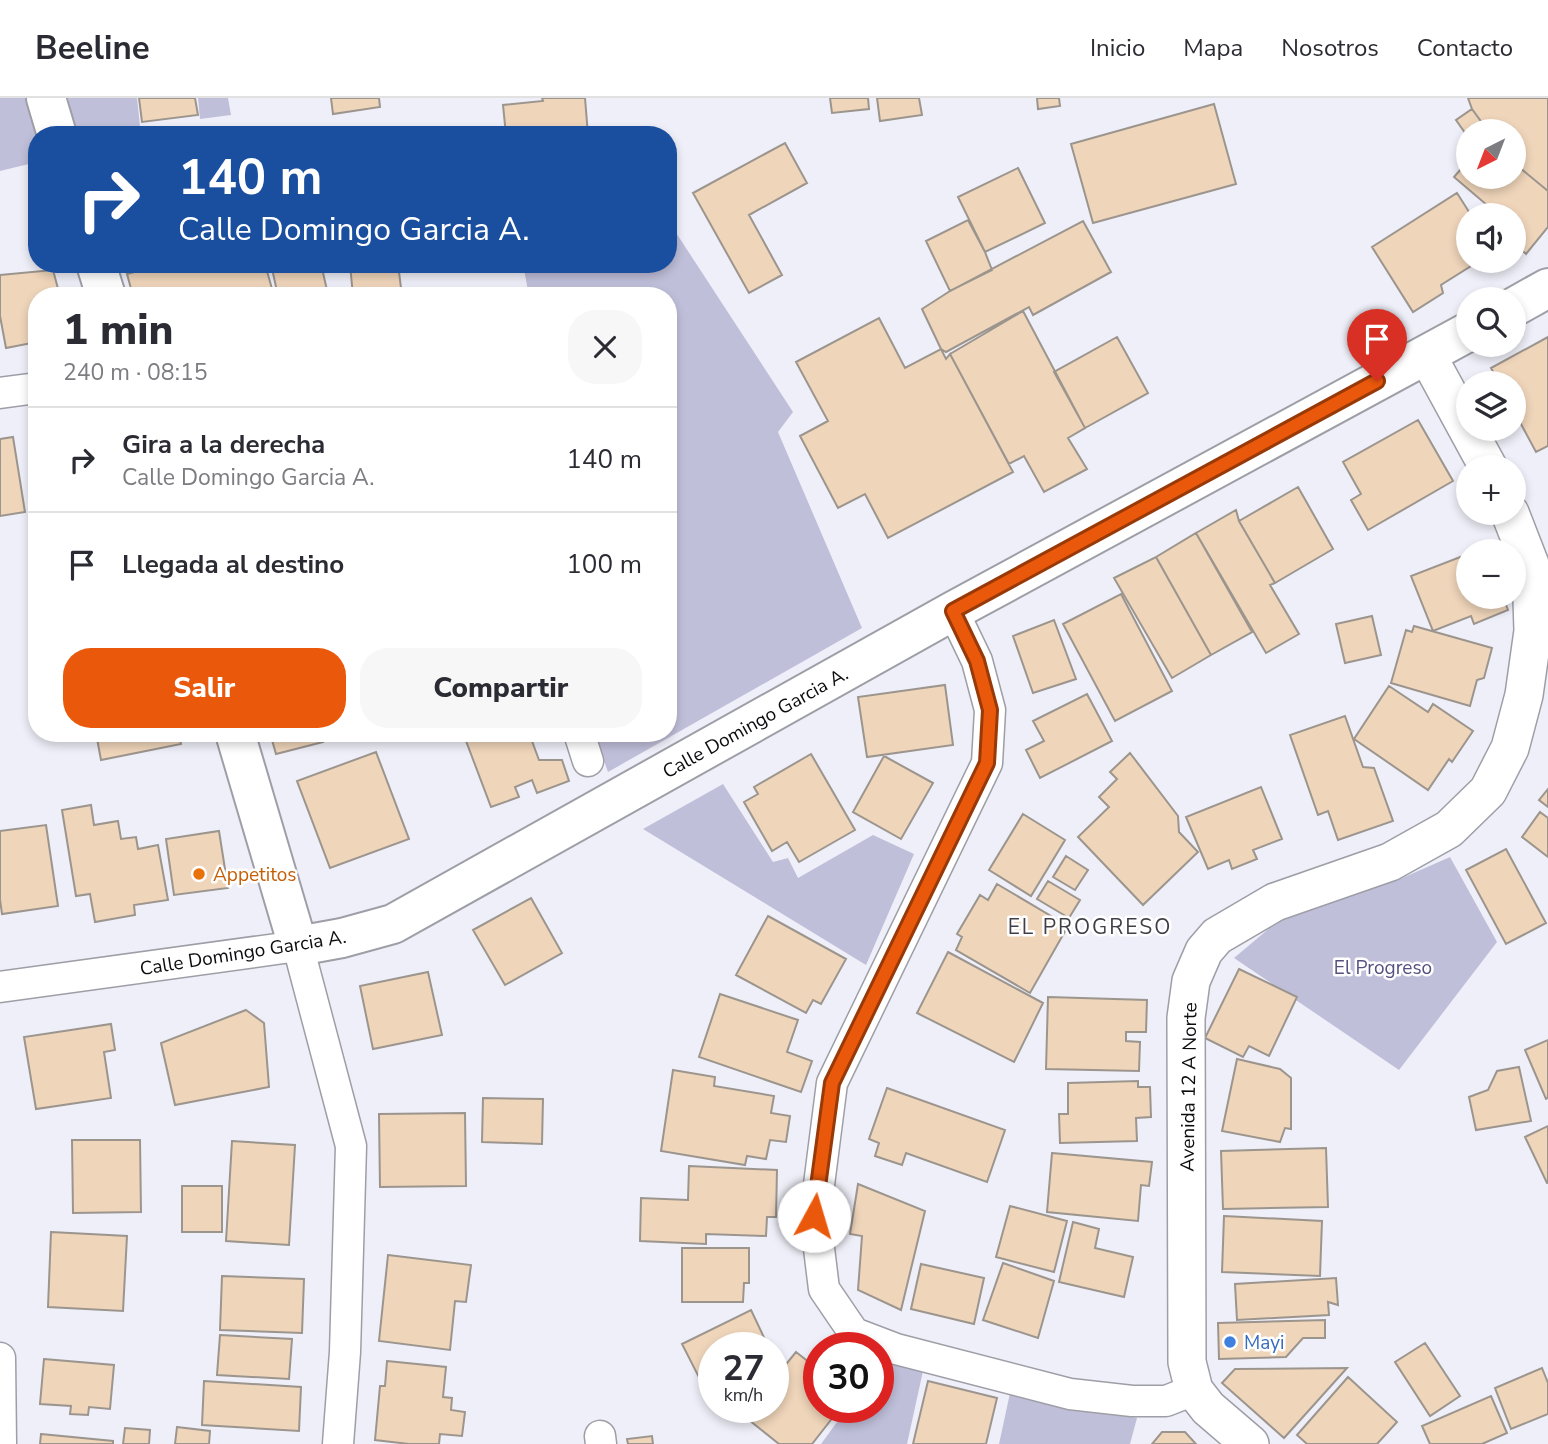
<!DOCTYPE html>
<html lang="es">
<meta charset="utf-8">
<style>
body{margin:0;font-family:"Nunito Sans",sans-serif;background:#f7f7f7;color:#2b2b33;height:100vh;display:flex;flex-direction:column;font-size:26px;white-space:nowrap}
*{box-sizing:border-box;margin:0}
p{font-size:23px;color:#7c7c81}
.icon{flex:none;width:38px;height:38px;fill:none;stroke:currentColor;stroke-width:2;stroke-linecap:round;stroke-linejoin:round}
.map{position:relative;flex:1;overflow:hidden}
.sheet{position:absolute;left:28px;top:189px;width:649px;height:455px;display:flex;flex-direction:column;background:#fff;border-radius:28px;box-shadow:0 4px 10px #0003}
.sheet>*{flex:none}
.banner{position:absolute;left:28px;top:28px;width:649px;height:147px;border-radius:28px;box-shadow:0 4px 10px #0003;background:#1a4fa0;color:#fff;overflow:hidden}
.needle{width:46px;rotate:222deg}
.controls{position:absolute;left:1456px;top:21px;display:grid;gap:14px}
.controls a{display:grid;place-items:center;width:70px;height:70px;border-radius:50%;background:#fff;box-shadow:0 4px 10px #0003;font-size:35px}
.speed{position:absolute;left:698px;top:1234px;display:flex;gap:14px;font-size:35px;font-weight:700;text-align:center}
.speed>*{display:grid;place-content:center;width:91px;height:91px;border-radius:50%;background:#fff;box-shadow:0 4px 10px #0003;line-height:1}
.speed small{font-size:18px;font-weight:400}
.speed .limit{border:10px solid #d22;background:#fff;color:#111}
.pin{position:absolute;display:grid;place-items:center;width:60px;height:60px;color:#fff;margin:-72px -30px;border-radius:50% 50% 50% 0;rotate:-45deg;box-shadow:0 0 7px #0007}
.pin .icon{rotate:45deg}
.me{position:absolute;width:77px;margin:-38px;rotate:6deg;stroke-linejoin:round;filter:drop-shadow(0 0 5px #0008)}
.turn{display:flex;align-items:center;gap:24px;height:147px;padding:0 35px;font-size:32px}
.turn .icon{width:91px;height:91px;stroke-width:2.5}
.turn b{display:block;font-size:49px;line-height:60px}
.round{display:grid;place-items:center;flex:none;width:74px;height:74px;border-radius:28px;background:#f7f7f7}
.headline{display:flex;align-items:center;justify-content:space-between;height:119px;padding:0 35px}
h1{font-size:42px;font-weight:800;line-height:52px}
.cta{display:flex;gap:14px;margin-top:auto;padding:14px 35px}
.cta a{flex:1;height:80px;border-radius:28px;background:#ea580c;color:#fff;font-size:28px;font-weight:800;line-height:80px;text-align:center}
.cta a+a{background:#f7f7f7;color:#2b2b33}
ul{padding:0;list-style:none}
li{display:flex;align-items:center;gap:21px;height:105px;padding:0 35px;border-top:2px solid #e1e1e2}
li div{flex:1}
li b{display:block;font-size:26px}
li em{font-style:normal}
header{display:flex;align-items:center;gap:42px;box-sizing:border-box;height:98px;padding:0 35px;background:#fff;border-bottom:2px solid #e1e1e2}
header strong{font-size:33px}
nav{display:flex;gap:38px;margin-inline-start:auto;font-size:24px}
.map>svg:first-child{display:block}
.green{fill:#c0bfda}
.building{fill:#efd5ba;stroke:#9c958e;stroke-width:2}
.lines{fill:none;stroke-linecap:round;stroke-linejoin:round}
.minor-casing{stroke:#9e9ea7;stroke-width:33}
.tertiary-casing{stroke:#9e9ea7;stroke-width:40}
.secondary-casing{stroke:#9e9ea7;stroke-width:42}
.minor{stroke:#fff;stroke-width:30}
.tertiary{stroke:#fff;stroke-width:37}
.secondary{stroke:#fff;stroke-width:38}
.route-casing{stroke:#983908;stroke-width:18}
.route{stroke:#ea580c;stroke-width:12}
.food-dot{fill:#e8710a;stroke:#fff;stroke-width:2.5}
.shop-dot{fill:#3f7fe0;stroke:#fff;stroke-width:2.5}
.labels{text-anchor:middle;stroke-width:5;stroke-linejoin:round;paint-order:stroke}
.street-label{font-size:19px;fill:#0c0c0f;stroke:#fff}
.food-label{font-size:19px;fill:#c56008;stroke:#fff;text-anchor:start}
.park-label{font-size:19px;fill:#555080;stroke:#fff}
.shop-label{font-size:19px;fill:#366cbe;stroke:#fff;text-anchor:start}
.neighbourhood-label{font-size:21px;letter-spacing:2px;fill:#403f47;stroke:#fff}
</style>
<header>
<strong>Beeline</strong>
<nav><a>Inicio</a><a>Mapa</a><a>Nosotros</a><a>Contacto</a></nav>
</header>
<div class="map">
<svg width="1548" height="1346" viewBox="0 0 1548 1346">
<rect width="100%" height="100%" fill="#efeff9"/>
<path class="green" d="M0 0H26L37 43V64L0 73Z
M68 0H137L140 28 106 37H76Z
M198 0H228L231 17 200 21Z
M669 124 793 314 778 334 862 530 608 674 594 635H668V198H529L523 166H668Z
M723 686 773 764 788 760 798 780 873 737 914 756 866 867 643 731Z
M1450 759 1497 844 1399 972 1234 860 1278 823 1400 781Z
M882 1262 923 1273 907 1346H821L848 1309H878L879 1267Z
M1010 1295 1137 1320 1130 1346H999Z"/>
<path class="building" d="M139 0H195L198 17 142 24Z
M331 0H379L380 9 333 16Z
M542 0H585L588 37H506L503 7 543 3Z
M830 0H868L869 11 832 15Z
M877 0H919L922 17 880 23Z
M1037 0H1059L1060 8 1038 11Z
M1468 0H1548V93L1514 65V33H1488L1472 11Z
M1214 6 1236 86 1093 125 1071 46Z
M1472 11 1488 33H1468V39L1456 22Z
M785 45 807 85 749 117 782 177 749 195 693 95Z
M1468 63V79H1514V65L1548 93V129L1526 156 1514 145V117H1490L1494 113 1454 79Z
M1018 70 1045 125 985 154 958 99Z
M1457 95 1471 117H1468V163H1479L1441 187 1443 195 1413 214 1372 149Z
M968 122 985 154 992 172 950 193 926 143Z
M1083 123 1111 174 1033 217 1029 209 946 254 941 251 922 211 950 193Z
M164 166H265L274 198H133L127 176Z
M271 166H321L327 192 303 198H278Z
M350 166H398L402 198H353Z
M53 172 60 198H37V244L6 250 0 218V177Z
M1023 213 1085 330 1068 340 1087 371 1044 394 1024 358 1009 366 950 256Z
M879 220 905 270 941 251 946 261 950 256 1013 374 888 440 865 396 838 410 800 338 828 323 796 264Z
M1117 239 1148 295 1085 330 1054 274Z
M1548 239V348L1536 354 1514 313V285H1499L1491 270Z
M1418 322 1453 383 1368 432 1351 402 1361 396 1343 364Z
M13 339 25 414 0 418V341Z
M1298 389 1333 451 1275 485 1239 423Z
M1236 412 1239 423 1275 485 1270 487 1299 536 1266 555 1196 435Z
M1196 435 1252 534 1211 557 1156 459Z
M1468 456V499H1477L1478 501 1485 499H1503L1508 512 1474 526 1471 518 1433 533 1411 478Z
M1156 459 1211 557 1172 580 1114 480Z
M1121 496 1172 593 1115 623 1063 526Z
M1372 518 1381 557 1345 565 1336 526Z
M1054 522 1076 581 1033 595 1013 538Z
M1414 528 1492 550 1484 580 1477 582 1470 608 1391 585 1406 532 1412 534Z
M945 587 953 647 867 659 858 599Z
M1389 588 1428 614 1433 606 1473 633 1452 664 1449 661 1428 692 1354 641Z
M1087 596 1112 643 1040 680 1026 652 1044 643 1033 623Z
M1345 618 1363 669 1374 670 1393 723 1338 742 1328 713 1318 717 1290 637Z
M96 635H179L181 646 101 662Z
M270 635H320L323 644 276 656Z
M463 635H529L539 662H562L569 683 537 695 532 682 515 689 519 699 491 709Z
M376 654 409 741 330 770 297 683Z
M1130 655 1178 718 1179 734 1198 754 1143 807 1078 739 1109 709 1099 699 1117 681 1110 674Z
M811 656 855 732 799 764 787 744 772 753 744 704 758 696 754 689Z
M884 658 933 685 901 741 853 714Z
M1261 689 1282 741 1253 752 1257 761 1232 771 1229 762 1208 771 1186 719Z
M1548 691V709L1539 702Z
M91 707 94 727 118 723 121 741 136 739 138 751 158 747 168 802 134 807 135 817 95 824 90 796 76 798 62 712Z
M1540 714 1548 720V759L1522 739Z
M1023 716 1065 742 1031 798 989 772Z
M46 727 58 808 2 816 0 802V733Z
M219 733 228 790 174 797 166 741Z
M1506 751 1546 825 1506 846 1466 772Z
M1066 758 1088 772 1075 792 1053 779Z
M1048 783 1080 802 1069 820 1037 801Z
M997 786 1068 828 1030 895 956 852 962 839 957 836 980 797 988 802Z
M531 800 562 855 505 887 473 832Z
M768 818 846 861 821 906 813 902 806 915 736 877Z
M948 854 1043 905 1014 964 917 915Z
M1239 871 1297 899 1269 958 1249 948 1243 959 1205 940Z
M428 874 442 937 373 951 360 888Z
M720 896 798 922 787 954 812 963 801 994 699 959Z
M1048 899 1147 902 1146 934H1126V943L1140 944 1139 973 1046 971Z
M246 912 264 925 269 989 175 1007 161 945Z
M111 926 115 952 104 954 111 1000 36 1011 24 939Z
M1548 942V1000L1546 1001 1525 952Z
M1237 961 1280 971 1291 980V1031L1285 1030 1280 1044 1222 1033Z
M1519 969 1531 1023 1476 1032 1469 999 1488 992 1497 973Z
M673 972 715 979 714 988 774 998 771 1015 790 1018 786 1044 770 1042 766 1061 747 1058 745 1067 661 1053Z
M1138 983V989H1150L1151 1019 1136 1020 1137 1043 1060 1045 1059 1016H1068V985Z
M887 990 1005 1032 987 1084 906 1055 902 1067 875 1058 879 1045 869 1041Z
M483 1000 543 1001 542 1046 482 1044Z
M465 1015 466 1088 380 1089 379 1016Z
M1548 1028V1085H1547L1525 1039Z
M72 1042H140L141 1114 73 1115Z
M232 1043 295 1047 289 1147 226 1143Z
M1326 1050 1328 1109 1223 1111 1221 1053Z
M1052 1055 1152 1064 1149 1088 1141 1087 1138 1123 1047 1114Z
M689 1068 777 1072 776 1119H767L766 1138 706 1136V1146L640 1143 641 1100 688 1102Z
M858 1086 925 1113 901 1212 858 1192 862 1138 850 1136Z
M182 1088H222V1134H182Z
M1010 1108 1067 1123 1054 1174 996 1159Z
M1224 1118 1322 1123 1320 1178 1222 1174Z
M1073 1124 1099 1131 1095 1150 1133 1159 1124 1199 1059 1184Z
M51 1134 127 1138 123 1213 48 1209Z
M682 1150H749V1185H744L743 1204H682Z
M388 1157 471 1167 466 1204 455 1203 450 1252 379 1243Z
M1003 1165 1054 1183 1038 1240 983 1222Z
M921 1166 984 1180 974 1226 911 1211Z
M222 1178 304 1181 302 1235 220 1232Z
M1336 1180 1338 1207 1328 1204 1329 1217 1237 1222 1235 1186Z
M751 1212 769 1250H714V1294L708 1297 682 1246Z
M1325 1222V1240H1303L1286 1259 1219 1261 1218 1225Z
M220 1237 292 1241 289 1281 217 1277Z
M1425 1245 1460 1298 1430 1318 1395 1264Z
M796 1254 819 1272V1309H841L812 1346H779L744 1318 751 1309H774V1281Z
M44 1261 114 1267 110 1311 89 1309 88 1317 70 1316 71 1308 40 1306Z
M387 1263 446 1269 443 1299 452 1300 451 1312 465 1314 462 1338 440 1336 439 1346H409L375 1342 380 1288H385Z
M1347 1270 1284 1340 1222 1285 1235 1271Z
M1542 1270 1548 1285V1316L1511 1331 1495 1290Z
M1348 1279 1397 1324 1377 1346H1307L1297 1337Z
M204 1283 301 1289 299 1333 202 1327Z
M928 1283 997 1300 986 1346H913Z
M1491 1298 1507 1335 1482 1346H1430L1422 1328Z
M177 1329 210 1333 209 1346H175Z
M125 1330 150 1332 149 1346H123Z
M1162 1334H1185L1196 1346H1152Z
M41 1336 113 1343V1346H40Z
M652 1338 653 1346H628L627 1341Z"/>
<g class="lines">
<g class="minor-casing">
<path id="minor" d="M0 295 37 290
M953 513 977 563 990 612 987 665 832 985 815 1118 824 1191 854 1235 896 1251 1070 1296 1132 1303H1166L1194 1292
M579 635 588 663
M0 889 298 848 351 1048 345 1254 338 1346
M0 1260 1 1346
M600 1338 601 1346"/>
</g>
<g class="tertiary-casing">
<path id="tertiary" d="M1427 257 1488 369
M1250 1346 1208 1310 1194 1292 1187 1264 1186 920 1191 883 1204 853 1217 838 1275 804 1390 764 1449 731 1488 693 1510 650 1524 597 1533 533 1531 469 1510 415"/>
</g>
<g class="secondary-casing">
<path id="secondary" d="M46 0 57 37
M96 166 106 198
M1514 209 1548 190
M235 635 298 848 342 840 393 826 953 513 1468 234"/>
</g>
<use href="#minor" class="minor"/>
<use href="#tertiary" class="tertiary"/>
<use href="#secondary" class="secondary"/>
</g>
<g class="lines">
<g class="route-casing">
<path id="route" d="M814 1118 832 985 987 665 990 612 977 563 953 513 1377 283"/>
</g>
<use href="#route" class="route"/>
</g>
<circle class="food-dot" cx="199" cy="776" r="7"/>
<circle class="shop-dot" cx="1230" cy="1244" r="7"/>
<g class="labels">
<g class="street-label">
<text transform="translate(755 624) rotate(-29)" y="7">Calle Domingo Garcia A.</text>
<text transform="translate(243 854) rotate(-9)" y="7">Calle Domingo Garcia A.</text>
<text transform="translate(1188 989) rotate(-89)" y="7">Avenida 12 A Norte</text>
</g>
<g class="food-label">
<text x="213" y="783">Appetitos</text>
</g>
<g class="park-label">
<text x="1383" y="876">El Progreso</text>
</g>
<g class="shop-label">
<text x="1244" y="1251">Mayi</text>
</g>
<g class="neighbourhood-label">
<text x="1090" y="836">EL PROGRESO</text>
</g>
</g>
</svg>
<div class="controls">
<a><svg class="needle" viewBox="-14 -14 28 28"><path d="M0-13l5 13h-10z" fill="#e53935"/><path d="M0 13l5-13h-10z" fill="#7c7c81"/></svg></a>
<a><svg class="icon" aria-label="sound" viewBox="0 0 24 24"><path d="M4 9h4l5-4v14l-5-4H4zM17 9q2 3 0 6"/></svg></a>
<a><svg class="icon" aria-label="search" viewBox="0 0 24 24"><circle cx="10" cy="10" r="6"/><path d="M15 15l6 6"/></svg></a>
<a><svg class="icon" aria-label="layers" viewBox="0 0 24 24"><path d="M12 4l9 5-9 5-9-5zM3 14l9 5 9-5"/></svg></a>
<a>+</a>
<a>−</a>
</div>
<div class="speed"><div>27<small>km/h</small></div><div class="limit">30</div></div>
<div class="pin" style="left:1377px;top:283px;background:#d93025"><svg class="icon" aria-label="arrive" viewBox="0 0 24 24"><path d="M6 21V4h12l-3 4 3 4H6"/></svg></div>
<svg class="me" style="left:814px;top:1118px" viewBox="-20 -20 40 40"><circle r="19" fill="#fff"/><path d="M0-13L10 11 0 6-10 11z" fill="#ea580c"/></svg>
<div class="banner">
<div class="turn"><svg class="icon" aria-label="right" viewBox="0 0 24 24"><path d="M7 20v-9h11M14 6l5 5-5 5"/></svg><div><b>140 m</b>Calle Domingo Garcia A.</div></div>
</div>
<section class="sheet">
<div class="headline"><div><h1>1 min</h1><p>240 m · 08:15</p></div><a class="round"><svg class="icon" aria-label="close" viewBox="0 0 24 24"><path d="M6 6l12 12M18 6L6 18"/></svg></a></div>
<ul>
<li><svg class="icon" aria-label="right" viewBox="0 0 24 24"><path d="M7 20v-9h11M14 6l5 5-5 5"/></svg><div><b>Gira a la derecha</b><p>Calle Domingo Garcia A.</p></div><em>140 m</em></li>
<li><svg class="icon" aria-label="arrive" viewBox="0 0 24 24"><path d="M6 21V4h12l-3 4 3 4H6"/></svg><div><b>Llegada al destino</b></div><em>100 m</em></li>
</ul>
<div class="cta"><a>Salir</a><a>Compartir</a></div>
</section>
</div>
